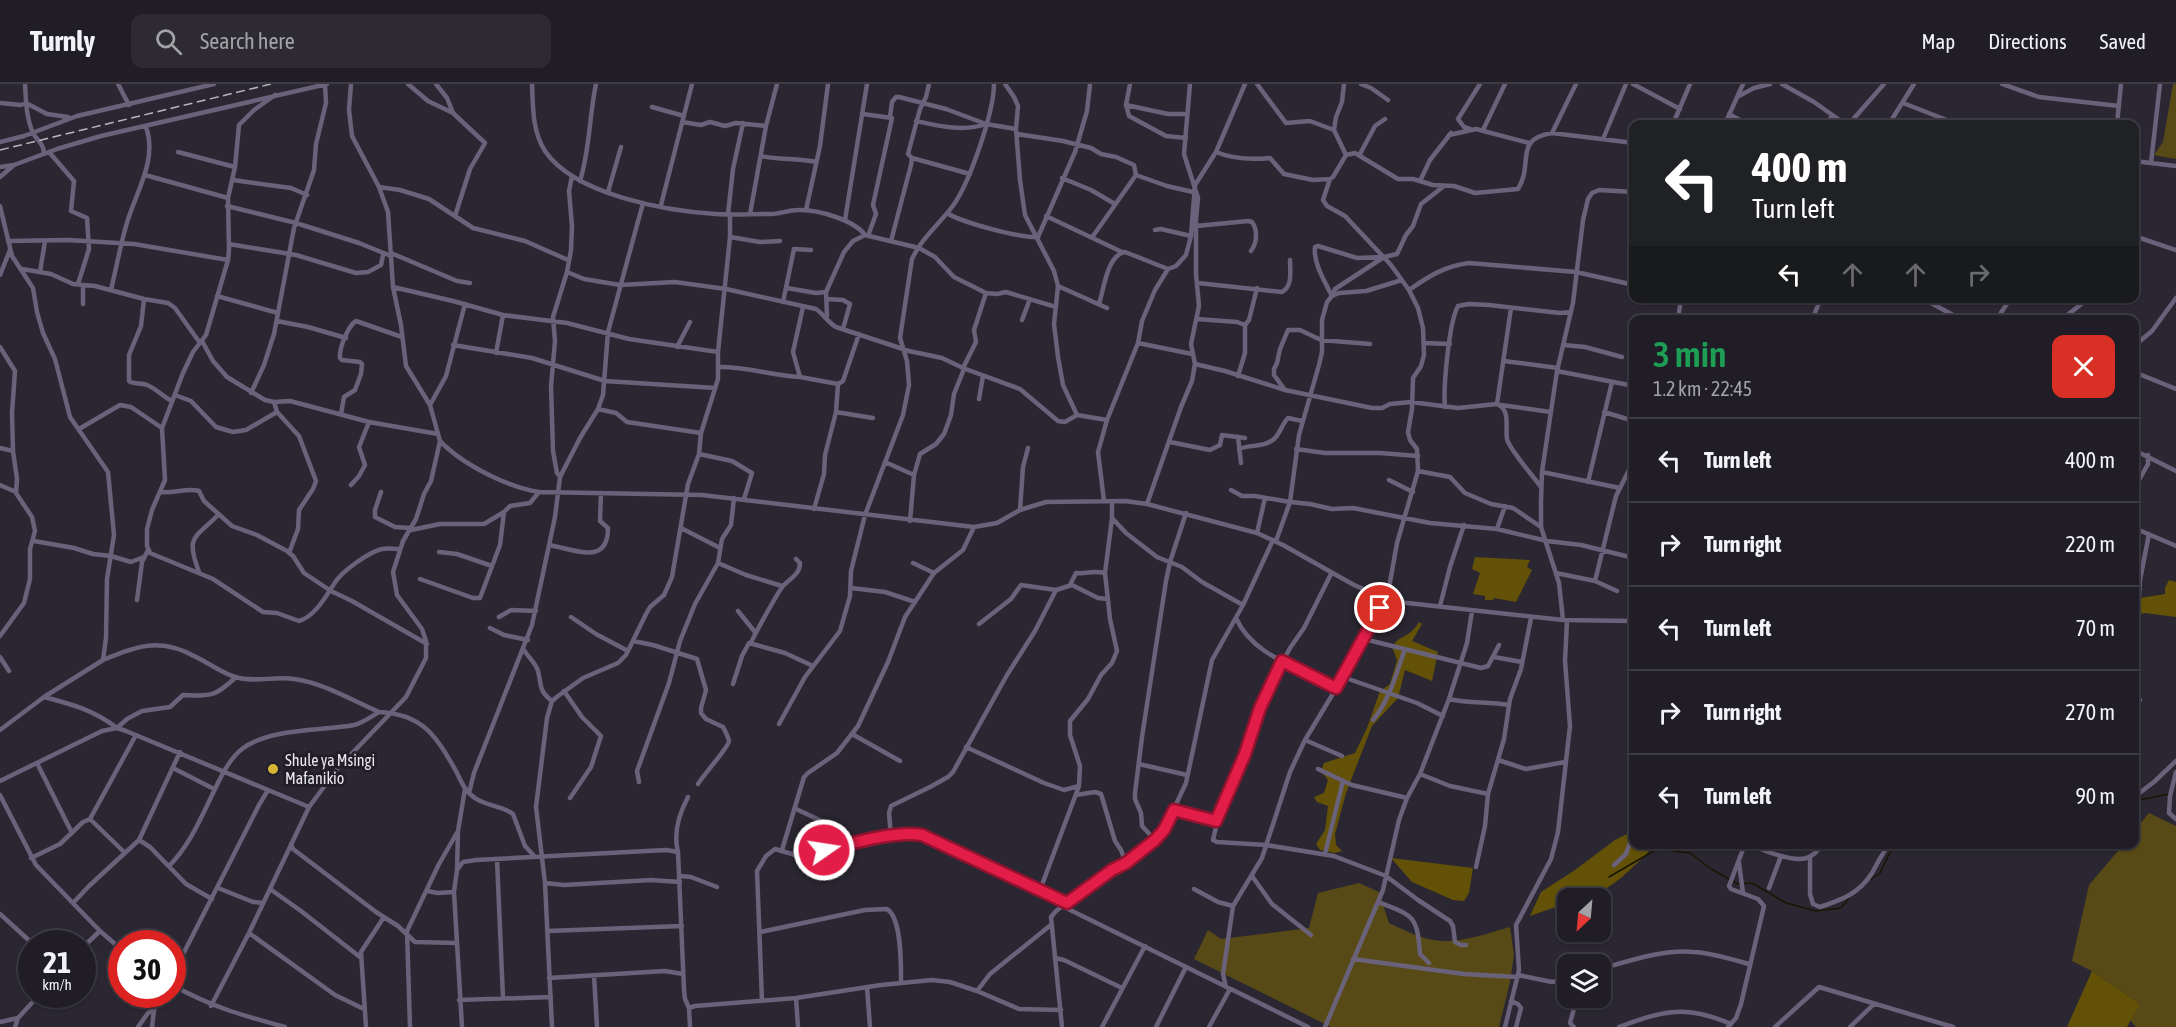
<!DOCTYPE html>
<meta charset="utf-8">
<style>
body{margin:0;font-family:"Asap Condensed",sans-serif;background:#2d2a32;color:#f1f3f6;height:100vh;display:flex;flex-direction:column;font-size:22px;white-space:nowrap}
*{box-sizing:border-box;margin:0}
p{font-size:20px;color:#a2a2a7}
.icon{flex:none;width:33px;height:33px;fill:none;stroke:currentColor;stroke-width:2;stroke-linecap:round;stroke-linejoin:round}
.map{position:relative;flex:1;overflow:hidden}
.side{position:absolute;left:1629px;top:231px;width:510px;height:534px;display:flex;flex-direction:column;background:#201d26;border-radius:12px;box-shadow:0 2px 4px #0004,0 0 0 2px #3d3b43}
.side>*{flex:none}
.banner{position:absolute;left:1629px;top:36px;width:510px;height:183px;border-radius:12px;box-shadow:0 2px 4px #0004,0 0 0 2px #3d3b43;background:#202124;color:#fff;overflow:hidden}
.needle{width:39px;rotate:206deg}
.buttons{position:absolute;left:1557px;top:804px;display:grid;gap:12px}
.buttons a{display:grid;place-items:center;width:54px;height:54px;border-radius:12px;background:#201d26;box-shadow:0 2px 4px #0004,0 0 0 2px #3d3b43;font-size:30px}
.speed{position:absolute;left:18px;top:846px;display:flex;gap:12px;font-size:30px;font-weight:700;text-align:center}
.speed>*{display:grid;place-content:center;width:78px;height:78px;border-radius:50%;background:#201d26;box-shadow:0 2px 4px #0004,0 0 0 2px #3d3b43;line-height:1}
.speed small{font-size:15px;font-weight:400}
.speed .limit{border:9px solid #d22;background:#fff;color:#111}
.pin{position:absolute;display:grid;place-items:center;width:51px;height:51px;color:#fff;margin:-26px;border:3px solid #fff;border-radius:50%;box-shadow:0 2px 6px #0007}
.me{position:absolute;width:66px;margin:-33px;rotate:77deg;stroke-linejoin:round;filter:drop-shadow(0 0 4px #0008)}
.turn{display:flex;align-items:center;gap:21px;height:126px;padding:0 24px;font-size:27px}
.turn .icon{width:78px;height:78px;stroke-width:2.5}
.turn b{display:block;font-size:42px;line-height:51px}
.lanes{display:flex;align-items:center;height:57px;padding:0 24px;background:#0003;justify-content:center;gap:30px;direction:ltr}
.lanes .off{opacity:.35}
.round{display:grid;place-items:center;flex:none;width:63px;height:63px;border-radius:12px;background:#2d2a32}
.head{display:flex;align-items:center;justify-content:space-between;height:102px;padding:0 24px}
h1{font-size:36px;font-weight:600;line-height:45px;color:#1e9e55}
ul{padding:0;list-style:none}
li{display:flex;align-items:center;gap:18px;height:84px;padding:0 24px;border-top:2px solid #3d3b43}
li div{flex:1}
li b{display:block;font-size:22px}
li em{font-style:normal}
header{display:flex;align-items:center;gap:36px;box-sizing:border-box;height:84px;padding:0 30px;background:#201d26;border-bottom:2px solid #3d3b43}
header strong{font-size:28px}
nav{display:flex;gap:33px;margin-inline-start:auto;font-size:21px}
.search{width:420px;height:54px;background:#2d2a32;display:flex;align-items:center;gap:15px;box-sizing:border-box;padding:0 21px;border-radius:12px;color:#a2a2a7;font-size:22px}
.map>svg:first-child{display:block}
.green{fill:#584a16}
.forest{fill:#625106}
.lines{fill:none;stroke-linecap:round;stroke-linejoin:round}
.stream{stroke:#1a1502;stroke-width:1.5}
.minor{stroke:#6a627a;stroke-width:4.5}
.rail{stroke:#bab6bf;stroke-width:1.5;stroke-dasharray:9 4.5;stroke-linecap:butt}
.route-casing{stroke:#92132f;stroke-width:15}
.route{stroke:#e11d48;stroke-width:10}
.poi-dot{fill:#d5b534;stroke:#211e28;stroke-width:2}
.labels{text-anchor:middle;stroke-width:6;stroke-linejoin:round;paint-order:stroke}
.poi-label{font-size:16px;fill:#eae7ef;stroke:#211e28;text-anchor:start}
</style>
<header>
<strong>Turnly</strong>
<div class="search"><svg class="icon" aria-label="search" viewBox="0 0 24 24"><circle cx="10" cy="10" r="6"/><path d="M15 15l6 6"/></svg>Search here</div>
<nav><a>Map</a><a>Directions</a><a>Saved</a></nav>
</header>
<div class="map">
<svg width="2176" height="943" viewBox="0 0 2176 943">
<rect width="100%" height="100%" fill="#2b2732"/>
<path class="green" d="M2173 0H2176V75L2154 71 2163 58Z
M2149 729 2176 742V943H2136L2130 936 2140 920 2092 887 2072 877 2089 801 2123 761 2134 760 2135 746Z
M1359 799 1379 808 1389 839C1406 847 1423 856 1442 857 1464 858 1489 849 1510 843L1514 871 1510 898 1499 943H1331L1194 875 1208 846 1221 855 1309 844 1318 809Z"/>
<path class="forest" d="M1475 473 1530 476 1527 483 1532 486 1516 518 1494 514 1493 516H1485V512L1473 510 1480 489 1472 485Z
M2169 496 2176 498V533L2145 529 2135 531V525L2140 514 2165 510V504Z
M1419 538 1422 540 1412 557 1438 568 1432 597 1405 586 1398 614 1372 642 1346 709 1335 750 1336 761 1342 767 1335 769 1320 766 1316 760 1325 746 1328 722 1317 718 1314 713 1324 709 1328 696 1321 687 1324 679 1355 669 1367 644 1380 607 1390 600 1397 576 1392 563C1399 551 1410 554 1419 538Z
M1633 747 1634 760 1652 761C1648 770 1642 775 1634 782 1613 802 1597 814 1568 814L1567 819 1530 832 1541 808 1575 786 1615 756Z
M1391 774 1473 784 1469 809 1464 817 1453 816 1412 798Z
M2092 887 2140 920 2127 943H2067Z"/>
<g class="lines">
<path class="stream" d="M2134 717 2169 710
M1609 793 1657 765 1690 769 1711 785 1738 800 1752 799 1786 819 1816 827 1841 824 1849 814
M1871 795 1880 789 1893 762 1954 760"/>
<path class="minor" d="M25 0C26 16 26 33 33 49 37 57 44 59 44 70
M118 0 129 21
M351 0 349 26 352 52 379 103 388 128 393 203 401 241 406 282 430 321 440 357 445 362C468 383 508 403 539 408L702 411 974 443 997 439 1020 426 1046 418 1125 417 1147 420 1257 449 1283 461 1354 501 1384 514 1398 518 1563 536 1634 537
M408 0 428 17 453 29 485 59 470 85 455 132
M436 0 447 14 453 29
M532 0C533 22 532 47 545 67 575 111 666 127 716 130 733 131 750 130 767 130 778 131 787 126 798 126 817 125 854 136 865 151L919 164 935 173 954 193 986 209 997 210 1006 208 1056 223
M1005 0 1014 13 1018 22 1016 45 1020 96 1025 131 1054 187 1058 202 1054 240 1058 273 1063 301 1077 331 1107 336
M1130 0 1126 21 1129 32 1166 52 1186 54
M1257 0 1286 39 1310 37 1334 46
M1344 0 1342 18 1336 33 1334 46 1346 71
M1361 0 1371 4 1388 16
M1633 0 1680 25
M1782 0 1814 18 1845 40
M2002 0 2039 13 2119 22
M275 11 254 26 239 41 235 83 228 114 229 166 228 176 206 251 193 268 183 289 162 344 165 396 152 426 147 445V462L150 469 213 495 263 528 277 529 299 537C316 532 327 510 336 497 344 486 369 468 382 465 388 464 394 465 400 465
M1737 13 1754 4 1770 0
M0 19 21 21 26 19 47 30 68 33
M1903 19 1957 40
M1126 21 1168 30H1186
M652 23 684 32
M863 30 892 34 873 121 876 130 868 152
M1729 30 1747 40
M890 33 892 18 896 13H899L946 25 986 40 1016 45
M916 37C939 42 964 48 986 40
M682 38 701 41 710 38 725 42 736 39 766 42
M1673 40 1690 0
M1725 40 1743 0
M1826 40 1832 32
M1849 40 1884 0
M1889 40 1914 0
M2117 40 2121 0
M1470 45 1464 43 1458 35 1480 0
M1483 46 1505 0
M1552 49 1576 0
M1017 50 1063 57 1091 64 1101 70 1116 73 1134 81 1136 91
M1449 51 1476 45 1529 59
M1603 55 1626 0
M0 58 24 52 77 32 214 0
M49 68 74 97 71 127 87 134 89 165 78 200
M178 68 235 83
M1216 68C1233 75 1251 76 1270 74L1284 90 1313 96 1330 95 1333 93 1346 71 1355 69 1398 95H1413L1433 101 1454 102 1475 109 1518 105C1534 80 1513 55 1552 49L1634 59
M1360 70 1375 42 1385 35
M761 72C780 76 797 74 816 78
M912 74 970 90
M2134 77 2176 82
M2151 79 2160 0
M0 83 14 81 57 65 101 52 327 0
M145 91 228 114
M0 93 14 81
M1062 94 1091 106 1115 120
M1330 95 1323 116 1327 122 1345 132 1391 181 1409 206 1418 224 1423 244 1424 271 1421 282 1413 294 1412 325 1408 348 1410 356 1417 365 1418 387 1397 459 1387 515
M233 96 291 104 307 111
M580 97C590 65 589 33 596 0
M1420 97 1430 76 1451 49
M379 103 400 106 429 115 473 144 525 157 568 176
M608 108 621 63
M661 121 692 0
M0 122 12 172 33 204 37 228 43 249 55 275 70 333 108 388 114 451 107 495 106 554 103 576 44 613 0 646
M227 122 296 139 359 159 391 172
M806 126 820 62 828 0
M947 129C963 139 1020 154 1038 153L1075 68 1087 27 1090 0
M728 130 733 85 743 39
M750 130 766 42 777 0
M1046 132 1122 168
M845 136 867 0
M1196 142 1248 137 1252 138C1258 146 1257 159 1251 167
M1155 146 1161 145 1191 152
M1093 152 1136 91 1167 102 1193 108
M2134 152 2176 166
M730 153 760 158 780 157
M8 157 68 156 134 160 228 176
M891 157 911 81 912 74 908 70 920 25 926 13 929 0
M229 160 296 171 356 189 368 188 381 181 383 171
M391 169 457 197 470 199
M22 185 51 190 73 200 95 202 144 215 168 219 175 224 200 259
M40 188 45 157
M567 188 584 195 620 201 675 198 726 205 816 225C823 230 830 240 836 243L909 267 942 274 963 284 976 258 974 246 986 209
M0 191 10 166
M1198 199 1282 208C1293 202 1290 187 1290 176
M83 201V220
M1058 202 1107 224
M393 203 453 217 503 231 567 239 629 255 718 268
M787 204 816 209 826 208
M111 206C116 185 120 163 126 142 135 109 158 77 146 43
M1409 206C1429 192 1445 182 1469 179L1576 188 1634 201
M217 212 278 229
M1332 212 1335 205 1384 173 1397 170 1406 151 1413 142 1421 120 1444 102
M1332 212C1325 198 1313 179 1315 163L1318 162 1357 174 1383 173
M1922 214 1962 236
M144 215 141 242 129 271V297C134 301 141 298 147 301 157 305 163 313 172 317
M827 215 843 216 850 220 843 245
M783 218 794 165 811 166
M1099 220C1104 205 1107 171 1125 168L1168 185
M803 223 793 268 800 293 838 300 843 297 859 250
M827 232 826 208 844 168 853 157 865 151
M1197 235 1237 238 1245 241V269L1238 292
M1022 236 1030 215
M1678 236 1681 214
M1812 236 1821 214
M1996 236 2011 214
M2061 236 2089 214
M277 237 308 243 346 254
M1245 241 1249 236 1257 204
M202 257 213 277 227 293 265 316 274 318 290 317 369 338 438 350
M1138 259 1192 270
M1425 259 1450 260
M453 261 532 274 605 297 715 304
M1564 261 1585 263 1622 273
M2134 262 2152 247 2176 214
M0 263 15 287 12 329 13 367 17 395 16 409 32 433 35 447 30 465V495L24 519 0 552
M677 263 690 238
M496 269 503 231
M1504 277 1558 284
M1195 280 1225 287 1285 306 1372 324H1382L1390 320 1411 318 1458 324 1497 320C1511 326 1505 343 1507 355 1509 365 1534 393 1541 403
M718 283C745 282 773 292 800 293
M963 284 1020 305 1058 337 1065 338 1077 331
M1557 287 1634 302
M2134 288 2176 305
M1285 306 1274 291V285L1277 279 1280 265 1288 246H1300L1321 256 1370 260
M251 309 264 281 274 250 294 144 314 86 316 60 326 19 325 1
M175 311 191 317 216 343 233 348 246 346 277 328
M979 315 983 292
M274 318 277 328 299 352 316 397 313 405 299 426 298 445 289 469
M1497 320 1511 224
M430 321 446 292 465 220
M1501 321 1551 328
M1445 323C1443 304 1449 238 1458 222L1469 220 1489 221 1560 229 1571 228
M598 325 616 329 627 338 701 349
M836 328 838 300
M1604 328 1634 337
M341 330 344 313 355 306 361 290 362 280 360 278 342 276 340 274C339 264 348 242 356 237L402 253
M79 345 120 321 131 323 162 344
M1238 353 1241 379
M1170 358 1210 366 1220 361 1222 351 1245 354
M0 364 13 367
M1239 365C1251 360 1263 364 1274 355 1280 350 1282 340 1288 334L1302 337
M1296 365 1325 369H1380L1418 372
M2134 366 2176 387
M699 370 732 377 752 389 744 415
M885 378 914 391
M1418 387 1450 393 1465 409 1491 420 1513 424 1541 443
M1542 388 1620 404
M560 393 557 389 553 367 551 302 555 257 553 233 567 188 571 166 572 142 569 107 572 92
M1389 396 1413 408
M1588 398 1612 298
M0 401 16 408
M351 401 359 392 365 381 359 363 369 338
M2134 405 2148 380V371
M1231 406 1242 412H1255L1290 418 1310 420 1332 425 1353 424 1430 439 1497 445 1547 457 1581 461 1634 474
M160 408C175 410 187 403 199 407L204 417 232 442 257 451 287 467 293 472 304 489 331 507 352 517 427 560
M381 408 375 426V433L395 443 411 444
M1104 417 1098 368 1107 336 1138 259 1142 237 1155 206 1168 185 1176 182 1186 171 1191 152 1195 101 1216 68 1245 0
M1147 420 1181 323 1192 297 1195 280 1191 260 1199 222 1196 190V136L1198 114 1184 70 1190 0
M814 425 824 390 825 371 836 328 873 334
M1020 426 1023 383 1028 364
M1112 434 1126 449 1157 473 1182 483 1202 498 1243 521
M910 437 914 391 920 370 936 360 944 350 951 331 954 310 964 285
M681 444 720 464
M2134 444 2176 462
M1497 445 1505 422
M411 446 440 440H484L504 428 510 422 530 419 539 408
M1257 449 1265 414
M34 457 74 464 93 470 111 472 131 478 144 473
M1276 457 1290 418 1299 351 1319 281 1322 268V236L1327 218 1332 212 1339 209 1366 207 1402 196
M549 461C573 465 608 483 608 444L600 437 601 409
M439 468 457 470 492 482
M718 479 746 491 782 502
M913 479 934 489
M199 488C185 451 195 455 219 430
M1556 489 1595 497 1617 507
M1331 490 1304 544 1290 564 1271 599 1260 624 1245 671 1218 734 1213 756 1217 758 1266 761 1334 772 1386 792 1418 816 1450 837 1453 842 1455 858 1461 861H1466
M420 495 473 514H480L500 461 504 428
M1595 497 1616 412 1634 376
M1070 501 1076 489C1088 490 1092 486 1105 489
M851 504 885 508 915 518
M2139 512 2140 496 2149 450
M137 516 142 478 148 466
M1440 522 1450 483 1464 441
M738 527 755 548
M499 533 511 526 536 527
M571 533 596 550 628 567
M1236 534C1253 573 1302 584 1336 604
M1563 536 1559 499 1541 443V417L1542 388 1557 287 1573 219 1583 136 1588 115 1592 109 1599 106 1634 108
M979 540 1011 515 1021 501 1056 506 1072 501 1098 514 1108 515
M490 544 504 551 528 556
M1364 555 1481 584 1488 582 1499 561
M633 557 653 561 697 575 706 606 701 624V629L706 635 723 643C725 647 728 652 729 657 729 663 703 691 698 700
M751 559C753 553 780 504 784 501 791 494 800 490 800 479L796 475
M524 566C528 573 536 579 538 587 542 602 538 606 552 617
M0 573 9 587
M1494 573 1522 578
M103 576C140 561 161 553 198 574 210 580 222 589 235 593 254 599 274 592 294 595 324 599 351 616 379 628
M1343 593 1417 619 1443 632
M733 600 742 572 749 559 785 569 813 582
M564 607 582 633 601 652 591 683 570 714
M44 613C71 620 94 626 117 644L127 635 142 627 170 623 183 611C210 612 214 614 236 593
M1449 615C1471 620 1488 617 1509 621
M2134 625 2140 616
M1373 636C1390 615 1396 590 1405 565
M779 640 805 593 840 547 850 512 851 487 865 431 903 331 909 301 907 277 900 254 912 175C921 155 939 140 952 123 969 101 994 28 994 0
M852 650 900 677
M1305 656 1342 672
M966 663 1044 699 1064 706 1079 702
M1498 676 1526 685 1565 678
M37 679 72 749
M1139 680 1187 691
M173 684 214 705
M1318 685 1352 701 1407 714
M2176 688 2170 712 2169 729 2176 735
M1420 690 1450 702 1488 710
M0 697 102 647 117 644 126 647 309 723
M639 698 637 687 669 599 680 557 695 520 718 479 722 455 731 441 734 414
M469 709 474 689 532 541 555 433 560 393 580 354 598 325 603 311 608 248 643 119
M0 711 36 781 100 847 122 866
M1076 711 1095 708 1101 710 1115 757 1121 766 1126 779
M2134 713 2154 698 2176 677
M1174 726 1192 732 1217 737
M90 735 136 651
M458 748 457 786 454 808 462 943
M891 752 889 729 891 722 930 703 948 693 953 688 1007 591 1035 547 1056 506
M139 756 180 668
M1155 756 1142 742 1141 729 1135 715V709L1142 653 1166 497 1170 478 1186 429
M291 760 293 765 376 828 398 842 415 858 457 859
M1749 760C1762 766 1796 780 1809 773 1814 771 1819 765 1823 760
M782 766 804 693 808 689 837 669 858 642 888 578 905 533 934 489 963 466 974 443
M824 766 891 752 917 750 955 765 1067 819
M678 768C673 749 679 730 688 713
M1325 770 1343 697
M1810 773V810L1813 820 1820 823C1841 816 1859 810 1872 789 1877 780 1882 769 1890 760
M31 774 60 760 83 738 90 735 124 768
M497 775 503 914
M1739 779 1743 809
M1614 781 1626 770 1634 747
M169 782C191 760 202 731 216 703 222 690 230 674 242 665 269 644 322 647 354 641 363 639 371 633 379 628 423 630 436 652 456 687 461 697 465 708 475 714 486 722 503 722 513 730L525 762 535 773
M1476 783 1485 742 1488 710 1504 655 1510 615 1521 585 1531 534
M457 786 463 778 476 776 666 766 678 768 684 906 685 915 689 924
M680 792 691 793 717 803
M1252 792 1272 820 1311 851
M545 799 564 801 651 796 680 798
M218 804 253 818 263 819
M1769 804 1781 772
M270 805 301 827 360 873
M1194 805 1218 818 1233 822
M1040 806 1079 702 1080 682 1070 651V637L1088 615 1101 591 1112 579 1117 567 1110 535 1105 489 1112 434V417
M427 807 438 809 454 808
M1378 818C1414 832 1417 831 1420 870L1429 879
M73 819 89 802 139 756 150 763 186 800 212 815
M1062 822 1308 943
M0 830 33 860
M547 847 682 842
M760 848 865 826 887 825C902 834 901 883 901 898
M249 849 335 911 364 925
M82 864 100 847
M1055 874 1064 876 1122 904
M1353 875 1464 890 1518 893
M1600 885C1630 877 1663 865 1694 868 1712 869 1731 875 1749 880
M594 891 597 943
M1518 891 1552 898 1568 895
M172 892 259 721 268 706
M549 894 665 887 683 890
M172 901C212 923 241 931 285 943
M867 903 870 943
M1226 903 1223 890 1233 822 1262 774 1290 688 1305 656 1343 593 1370 545 1384 514
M977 907 990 890 1052 840
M796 914 798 943
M459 916 551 913
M762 917 757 787 766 772 775 765 816 777C826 770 831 752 828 740L796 725
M1511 917 1518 920 1521 924 1516 943
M211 922 249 849 309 723 338 684 406 613 426 574V557L422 545 397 511 393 488 403 457 416 435 424 410 431 397 440 357
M0 938 18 934 40 910
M15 943 18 934
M138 943 148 929 154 926
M152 943 154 926 161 910
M366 943 361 868 384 833
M410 943 407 847 439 780 458 747 465 705
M552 943 545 799 536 723 547 634 552 617 558 612 583 594 618 579 626 571 646 530 650 523 664 511 672 493 688 400 699 370 701 349 718 295V268L730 153V130
M690 943 689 924 695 922 796 914 881 901 932 896 950 898 977 907 1019 925 1061 926
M1062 943 1051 833 1056 827 1076 812 1112 786 1126 779 1155 756 1164 746 1186 699 1212 576 1243 521 1273 456
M1102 943 1145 862
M1156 943 1186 883
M1209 943 1230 905
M1325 943 1383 806 1399 736 1407 714 1420 690 1449 615 1467 559 1472 527
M1505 943 1519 886 1516 841 1551 775 1558 748 1570 642 1565 577 1567 537
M1574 943 1570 939 1577 914
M1619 943C1663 926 1687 921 1731 940
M1728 943 1736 934 1741 920 1764 822 1758 815 1731 805 1729 802 1745 760
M1775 943 1819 903 1953 943
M1850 943 1874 920"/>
<path class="rail" d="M0 66 271 0"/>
</g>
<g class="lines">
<g class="route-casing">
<path id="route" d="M824 766C850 760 897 746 922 751L1067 819 1112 786 1126 779 1155 756 1164 746 1174 726 1216 737 1245 670 1260 624 1282 577 1336 604 1380 524"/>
</g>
<use href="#route" class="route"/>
</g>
<circle class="poi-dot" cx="273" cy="685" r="6"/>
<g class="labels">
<g class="poi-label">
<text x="285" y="682">Shule ya Msingi<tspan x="285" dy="18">Mafanikio</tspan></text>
</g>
</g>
</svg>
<div class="buttons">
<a><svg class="needle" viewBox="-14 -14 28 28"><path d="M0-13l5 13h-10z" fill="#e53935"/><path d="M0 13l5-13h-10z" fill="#a2a2a7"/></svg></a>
<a><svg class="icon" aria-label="layers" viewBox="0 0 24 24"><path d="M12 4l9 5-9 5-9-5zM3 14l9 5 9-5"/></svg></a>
</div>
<div class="speed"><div>21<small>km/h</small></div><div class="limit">30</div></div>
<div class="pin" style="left:1380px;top:524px;background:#d93025"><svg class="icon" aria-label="arrive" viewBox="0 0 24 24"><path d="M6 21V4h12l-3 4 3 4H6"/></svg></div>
<svg class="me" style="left:824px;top:766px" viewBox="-20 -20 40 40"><circle r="17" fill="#e11d48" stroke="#fff" stroke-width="3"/><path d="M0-11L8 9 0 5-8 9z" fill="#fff"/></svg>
<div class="banner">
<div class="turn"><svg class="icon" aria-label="left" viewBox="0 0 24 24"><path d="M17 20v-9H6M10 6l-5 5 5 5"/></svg><div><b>400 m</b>Turn left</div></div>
<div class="lanes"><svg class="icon" aria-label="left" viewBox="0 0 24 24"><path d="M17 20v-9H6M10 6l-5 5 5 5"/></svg><svg class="icon off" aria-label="ahead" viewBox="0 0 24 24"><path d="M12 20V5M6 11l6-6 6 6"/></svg><svg class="icon off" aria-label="ahead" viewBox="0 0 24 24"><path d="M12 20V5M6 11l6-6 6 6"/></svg><svg class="icon off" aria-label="right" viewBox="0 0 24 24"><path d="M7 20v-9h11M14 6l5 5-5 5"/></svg></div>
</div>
<section class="side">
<div class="head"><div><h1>3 min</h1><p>1.2 km · 22:45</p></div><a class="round" style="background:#d93025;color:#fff"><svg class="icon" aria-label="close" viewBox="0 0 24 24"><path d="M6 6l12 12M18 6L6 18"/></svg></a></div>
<ul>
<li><svg class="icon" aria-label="left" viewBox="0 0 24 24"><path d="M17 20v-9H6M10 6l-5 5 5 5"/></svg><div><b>Turn left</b></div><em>400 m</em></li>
<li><svg class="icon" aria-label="right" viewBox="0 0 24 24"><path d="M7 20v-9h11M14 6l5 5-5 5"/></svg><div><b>Turn right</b></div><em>220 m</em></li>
<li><svg class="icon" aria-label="left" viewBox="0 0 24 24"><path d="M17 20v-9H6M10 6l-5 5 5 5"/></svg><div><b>Turn left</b></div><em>70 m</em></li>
<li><svg class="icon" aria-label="right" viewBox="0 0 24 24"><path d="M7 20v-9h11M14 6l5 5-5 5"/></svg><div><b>Turn right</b></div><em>270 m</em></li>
<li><svg class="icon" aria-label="left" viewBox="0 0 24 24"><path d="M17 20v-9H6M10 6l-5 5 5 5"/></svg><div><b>Turn left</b></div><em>90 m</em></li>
</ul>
</section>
</div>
